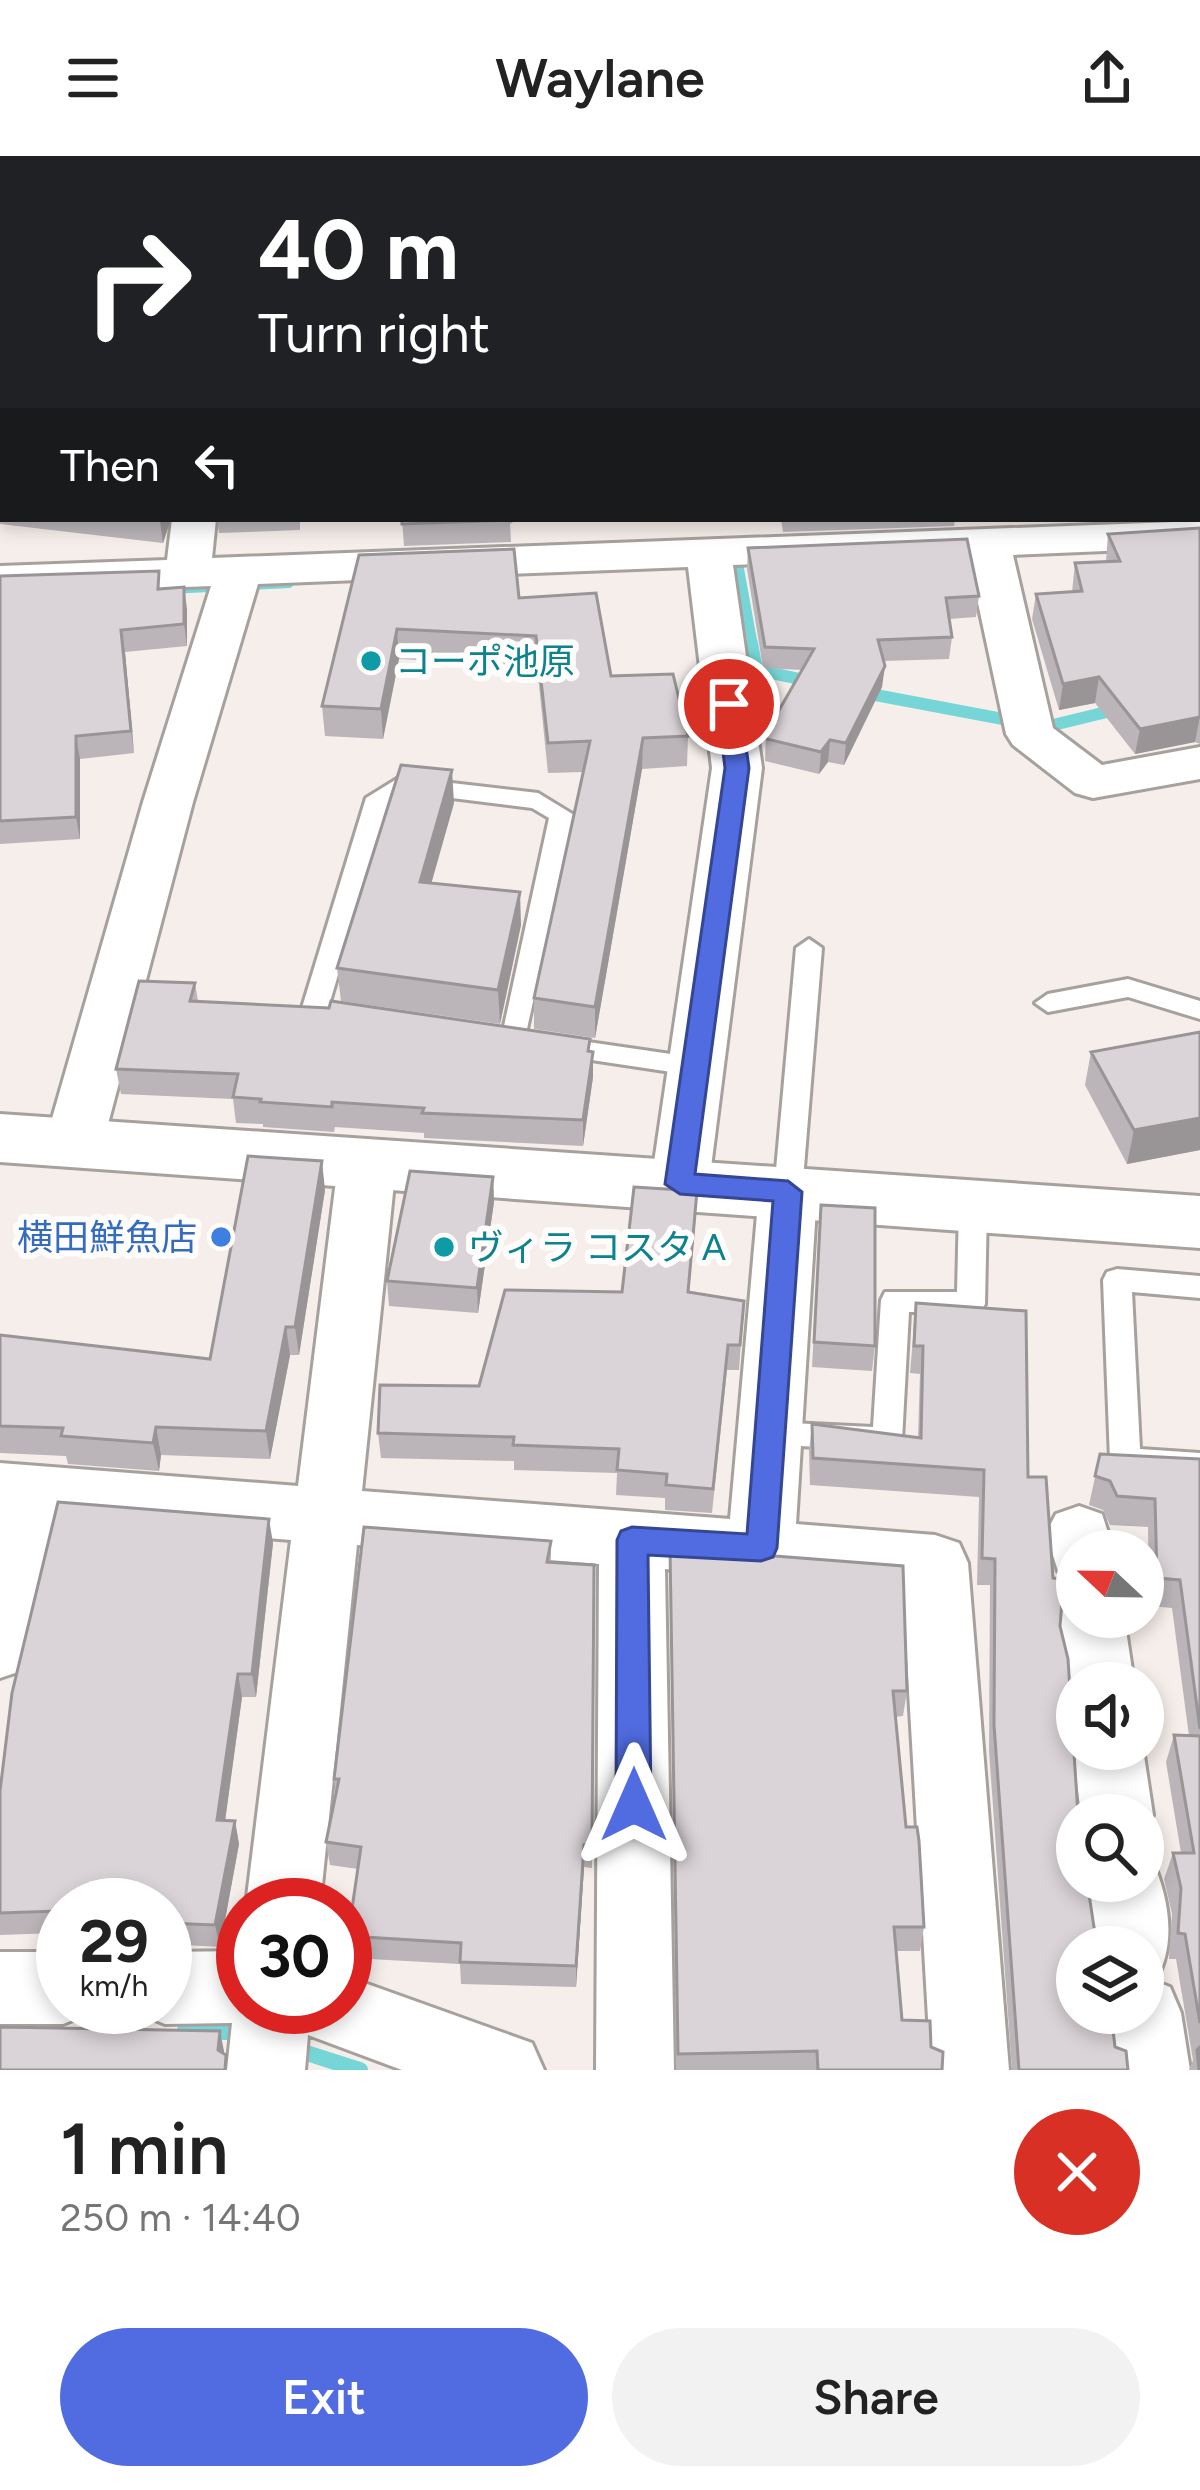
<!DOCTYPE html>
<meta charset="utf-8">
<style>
body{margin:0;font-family:Figtree,"Noto Sans JP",sans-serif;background:#f2f2f2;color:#222;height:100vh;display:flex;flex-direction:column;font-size:45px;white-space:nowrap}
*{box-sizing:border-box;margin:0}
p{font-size:39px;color:#767676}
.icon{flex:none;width:66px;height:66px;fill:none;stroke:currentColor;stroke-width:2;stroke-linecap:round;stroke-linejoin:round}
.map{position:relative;height:1914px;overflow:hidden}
.side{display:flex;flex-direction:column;background:#fff;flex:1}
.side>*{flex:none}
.banner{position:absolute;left:0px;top:0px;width:1200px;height:366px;box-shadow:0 6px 18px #0003;background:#202124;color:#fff;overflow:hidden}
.needle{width:78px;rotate:292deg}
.buttons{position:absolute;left:1056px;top:1374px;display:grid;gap:24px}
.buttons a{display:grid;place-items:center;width:108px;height:108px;border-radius:50%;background:#fff;box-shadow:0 6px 18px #0003;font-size:60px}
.speed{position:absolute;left:36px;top:1722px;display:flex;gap:24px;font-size:60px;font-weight:700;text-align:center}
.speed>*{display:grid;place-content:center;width:156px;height:156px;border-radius:50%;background:#fff;box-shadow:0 6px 18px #0003;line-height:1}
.speed small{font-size:30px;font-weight:400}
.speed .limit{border:18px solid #d22;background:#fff;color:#111}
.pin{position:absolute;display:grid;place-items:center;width:102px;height:102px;color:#fff;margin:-51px;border:6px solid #fff;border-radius:50%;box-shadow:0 3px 12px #0007}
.me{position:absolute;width:132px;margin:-66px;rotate:0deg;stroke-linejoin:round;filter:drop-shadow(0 0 9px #0008)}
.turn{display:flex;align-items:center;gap:42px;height:252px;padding:0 60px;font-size:54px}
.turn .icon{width:156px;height:156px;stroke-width:2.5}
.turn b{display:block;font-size:84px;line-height:102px}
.then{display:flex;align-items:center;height:114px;padding:0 60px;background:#0003;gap:24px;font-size:45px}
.round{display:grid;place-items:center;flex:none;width:126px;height:126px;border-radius:63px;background:#f2f2f2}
.overview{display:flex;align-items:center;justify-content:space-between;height:204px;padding:0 60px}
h1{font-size:72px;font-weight:600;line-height:90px}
.action{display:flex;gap:24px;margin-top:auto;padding:24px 60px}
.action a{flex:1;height:138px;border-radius:72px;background:#516ce1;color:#fff;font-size:48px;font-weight:600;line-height:138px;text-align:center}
.action a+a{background:#f2f2f2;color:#222}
header{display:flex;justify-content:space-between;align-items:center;height:156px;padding:0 60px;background:#fff;font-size:54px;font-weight:600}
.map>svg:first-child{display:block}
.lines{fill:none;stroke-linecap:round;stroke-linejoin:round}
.stream-far2{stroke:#76d5d6;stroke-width:10}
.stream-far1{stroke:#76d5d6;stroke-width:12}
.stream{stroke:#76d5d6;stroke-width:16}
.service-casing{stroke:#a7a19d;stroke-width:6}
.minor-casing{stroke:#a7a19d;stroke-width:6}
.tertiary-casing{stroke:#a7a19d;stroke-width:6}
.primary-casing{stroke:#a7a19d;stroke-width:6}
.service{fill:#fff;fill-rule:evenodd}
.minor{fill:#fff;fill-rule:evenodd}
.tertiary{fill:#fff;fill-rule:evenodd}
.primary{fill:#fff;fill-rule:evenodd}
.wall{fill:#bbb5b9}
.shaded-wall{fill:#999496}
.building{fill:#dad3d7;stroke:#999496;stroke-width:3}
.route{fill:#516ce1;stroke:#354692;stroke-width:3}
.culture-dot{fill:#0f9aa8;stroke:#fefdfc;stroke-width:4.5}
.shop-dot{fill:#3f7fe0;stroke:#fefdfc;stroke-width:4.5}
.labels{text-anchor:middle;stroke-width:12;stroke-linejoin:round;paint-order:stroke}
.culture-label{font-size:36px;fill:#0d838f;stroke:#fefdfc;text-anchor:start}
.shop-label{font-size:36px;fill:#366cbe;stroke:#fefdfc;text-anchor:end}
</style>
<header><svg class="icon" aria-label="menu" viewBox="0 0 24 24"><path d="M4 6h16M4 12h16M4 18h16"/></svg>Waylane<svg class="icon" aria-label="share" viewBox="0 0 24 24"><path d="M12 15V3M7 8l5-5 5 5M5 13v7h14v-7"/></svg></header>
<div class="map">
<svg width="1200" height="1914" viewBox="0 0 1200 1914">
<rect width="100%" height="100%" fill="#f5eeea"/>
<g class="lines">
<path class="stream-far2" d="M719 408 739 413 753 490
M168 433 289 427"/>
<path class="stream-far1" d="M752 487 757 514 814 526
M865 537 1045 571 1119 553"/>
<path class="stream" d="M185 1874 247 1877
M291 1892 360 1914"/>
<g class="service-casing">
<path id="service" d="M400 621 538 637 574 659 523 891 514 893 501 884 549 662 532 652 404 636 389 646 329 849 352 854 356 860 343 869 305 861 301 855 366 642Z
M809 783 822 792 802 1036 798 1043H778L774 1036 796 792Z
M1128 823 1200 845V863L1128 841 1048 856 1035 847 1048 838Z
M554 881 698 902 711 911 698 920 545 897 541 890Z
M973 1041 983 1044 987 1051 985 1148 981 1156H909L902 1284 898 1293 887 1296 759 1287 755 1278 759 1269 770 1266 873 1271 881 1144 885 1136H957L959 1051 963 1044Z
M1117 1113 1200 1120V1142L1132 1136 1140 1293 1200 1297V1321L1125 1316 1114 1313 1110 1304 1103 1124 1107 1116Z"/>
</g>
<g class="minor-casing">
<path id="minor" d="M899 0H966L968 3H901Z
M0 25H3L0 48Z
M172 363H216L212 402 1200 365V391L1013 399 1053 572 1102 609 1200 591V623L1093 642 1075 637 1013 589 1006 578 968 400 733 409 762 612 709 1027 701 1042 680 1049 659 1042 651 1027 712 612 688 411 258 428 193 646 103 987 94 1002 74 1008 54 1002 45 987 143 646 211 430 0 438V410L167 404Z
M367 987 388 993 396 1008 362 1335 730 1363 759 1036 767 1021 788 1014 809 1021 817 1036 796 1368 935 1379 959 1387 968 1407 1009 1914H931L903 1432 665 1413 674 1914H596L599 1408 357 1389 320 1749H246L291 1384 61 1365 34 1493 24 1514 0 1522V1307L298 1330 338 1008 346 993Z
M1079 1350 1102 1358 1114 1395H1077V1421L1058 1415 1046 1377 1056 1358Z
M1077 1437V1461H1124L1134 1527H1077V1549C1057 1522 1051 1471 1066 1441Z
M1077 1584V1593H1143L1153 1659 1143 1681V1659H1081L1073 1593Z
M1143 1698 1151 1701C1167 1737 1176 1779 1160 1816L1146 1822 1170 1831 1181 1857 1190 1914H1112L1105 1857H1143V1791H1097L1088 1725H1143Z
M243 1795V1851H345V1820L532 1887 544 1914H402L308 1879 305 1914H227L232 1867 165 1868 138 1857 136 1851H165V1796Z
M0 1796H63V1851H92L90 1857 63 1868H0Z"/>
</g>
<g class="tertiary-casing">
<path id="tertiary" d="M0 958 1200 1040V1092L0 1006Z"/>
</g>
<g class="primary-casing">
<path id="primary" d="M0 219H3L0 251Z"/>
</g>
<use href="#service" class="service"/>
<use href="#minor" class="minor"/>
<use href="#tertiary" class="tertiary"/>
<use href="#primary" class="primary"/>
</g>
<path class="wall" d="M1197 6 1200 9V40H1197Z
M1197 225 1200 228V360L1197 359Z
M3 287V363H171L163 387 0 368V288Z
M217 363H300V374L219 377Z
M402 363H518L510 368 511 386 404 390Z
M781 363H955L954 370 783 376Z
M1200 372V588L1195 586 1135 598 1095 547 1059 554 1032 463 1036 438 1072 436 1075 407 1106 405 1108 378Z
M748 392 979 440 976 461 949 463 952 481 949 503 883 505 882 531 844 609 828 606 819 618 765 605 766 577 802 514 763 512 747 413Z
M359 399 519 442 611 520 688 580 687 610 642 613 595 882 534 873V842L583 616 548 617 537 510 399 503 383 583 325 580 322 550Z
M0 420 161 433 187 453V490L125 496 134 597 80 603V683L0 688Z
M454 647 431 728 521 769 500 868 341 845 337 812Z
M195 827 198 845 590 895 593 921 583 990 424 982V977L335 971 334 976 263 971V968L236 967 233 943 121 938 116 913Z
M1200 876V994L1127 1008 1085 929 1091 896Z
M493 1021 494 1046 478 1157 389 1150 387 1125Z
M325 1034 299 1199H290L270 1303 161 1299 159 1315 68 1308 66 1300 0 1297V1179L210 1203Z
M821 1049 875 1190 872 1215 812 1211Z
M696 1060 689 1136 744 1145 739 1214H727L712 1357 665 1354V1342L616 1339 617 1317 514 1314V1305L381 1302 378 1277 479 1230 622 1136Z
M916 1147 1028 1321 1053 1422 1060 1470 1078 1659 1097 1791 1115 1891 1128 1914H1012L989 1595 990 1429H977L979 1341 810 1329 809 1295 812 1268 918 1281 920 1218 910 1217Z
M1100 1298 1200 1303V1914H1189L1193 1904 1176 1803H1169L1172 1758 1164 1723 1173 1697H1181L1166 1606 1174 1579 1189 1580 1172 1452 1149 1450 1148 1371 1110 1369 1103 1354 1089 1349Z
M551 1385V1406L594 1409 592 1712 584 1711 576 1831 461 1828 460 1808 352 1802 348 1780 358 1713 330 1709 326 1686 336 1638 334 1623Z
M273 1387 256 1541H242L225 1665H235L239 1688 220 1791 165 1788V1749H63V1791H61L56 1777 0 1779V1635Z
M670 1392 907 1535 903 1560 895 1561 906 1671 924 1771 920 1795H896L902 1864 931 1891 942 1914H676Z"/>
<path class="shaded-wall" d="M3 144V173L0 179V150Z
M1200 195V215L1197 216V196Z
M161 363H171L163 387 160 365Z
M184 431 187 453V490L184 468Z
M397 473 399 503 383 583 381 553Z
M121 474 125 496 134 597 131 575Z
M885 510 882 531 844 609 846 587Z
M1099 521 1095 547 1059 554 1063 528Z
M1200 560 1195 586 1135 598 1140 573Z
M76 580 80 603V683L76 661Z
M643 582 642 613 595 882V851Z
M830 584 828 606 819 618 821 596Z
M452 614 454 647 422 760 420 726Z
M520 736 521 769 500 868 498 834Z
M593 896V921L583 990V964Z
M1200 962V994L1127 1008 1134 974Z
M322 1005 325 1034 299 1199 295 1171Z
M493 1021 494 1046 478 1157 477 1132Z
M286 1171 290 1199 270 1303 266 1275Z
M156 1271 161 1299 159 1315 153 1287Z
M269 1363 273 1387 256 1541 252 1518Z
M238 1518 242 1541 222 1687 217 1664Z
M235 1665 239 1688 220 1791 215 1769Z
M584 1689V1711L576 1831V1810Z
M220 1875 224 1895 223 1914 218 1894Z"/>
<path class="building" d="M0 0H238L242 3H3V11Z
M298 0H609L608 3H296Z
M719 0H916L944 3V0H1196V3H717Z
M3 53V106L0 103V54Z
M1200 111V195L1197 196V117Z
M1197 225 1200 228V337H1197Z
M3 287V347H0V288Z
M402 363H509L510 364 402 368Z
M1200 372V561L1140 573 1099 521 1063 528 1036 438 1082 435 1075 407 1120 405 1108 378Z
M967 383 979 440 946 442 952 481 878 484 885 510 846 587 830 584 821 596 767 583 766 577 814 493 765 491 748 392Z
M514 393 519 442 596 437 611 520 673 518 688 580 643 582 595 851 534 842 590 585 548 587 536 480 397 473 381 553 322 550 359 399Z
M159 415 158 433 184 431V468L121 474 131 575 76 580V661L0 665V420Z
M401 609 452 614 420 726 520 736 498 834 337 812Z
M139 825 195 827 190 845 329 852 331 845 590 883 588 895 593 896 583 964 422 957 424 952 332 946V951L260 946 261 943 233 941 238 918 116 913Z
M1200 876V962L1134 974 1091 896Z
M248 1000 322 1005 295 1171H286L266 1275 156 1271 153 1287 61 1280 63 1272 0 1270V1179L210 1203Z
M410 1015 493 1021 477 1132 387 1125Z
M634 1031 697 1035 688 1136 744 1145 740 1189H728L713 1333 666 1329 667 1318 617 1314 619 1293 513 1289 514 1281 378 1277 380 1229 479 1230 505 1134 622 1136Z
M821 1049 875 1052V1190L814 1186Z
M916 1147 1026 1155 1028 1321H1046L1053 1422 1064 1423 1060 1470 1068 1503 1078 1659 1077 1725H1087L1097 1791H1077V1857H1111L1115 1891 1126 1895 1128 1914H1019L994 1569 995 1403 982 1402 984 1314 813 1302 812 1268 921 1282 923 1190H914Z
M1100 1298 1200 1303V1573L1180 1424 1157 1422 1155 1343 1117 1340 1110 1325 1095 1320Z
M58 1346 269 1363 252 1518H238L217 1664 235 1665 215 1769 165 1767V1749H63V1769H54L57 1755 0 1757V1635L12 1537Z
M364 1371 551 1385 547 1406 594 1409 592 1689H584L576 1810 460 1806 461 1787 348 1780 361 1691 326 1686 339 1623H334Z
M670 1392 903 1410 907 1535H893L906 1671H917L919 1685 924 1771H894L902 1864 930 1865 931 1891 943 1896 942 1914H818L817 1895 678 1898Z
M1174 1579 1200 1580V1867L1185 1778 1178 1777 1181 1732 1173 1697H1194Z
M0 1871 220 1875 218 1894 226 1899 225 1914H0Z
M1200 1891V1914H1199L1197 1894Z"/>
<path class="route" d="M729 540 740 548 749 612 695 1018 788 1025 802 1036 777 1392 773 1401 761 1405 648 1399 651 1649 646 1660 634 1665 621 1660 616 1649 617 1384 621 1375 632 1371 747 1378 773 1045 680 1038 665 1028 725 612 717 548Z"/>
<g class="culture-dot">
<circle cx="371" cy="505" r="12"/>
<circle cx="444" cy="1091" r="12"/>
</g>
<circle class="shop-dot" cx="221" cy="1081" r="12"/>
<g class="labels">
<g class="culture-label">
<text x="395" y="518">コーポ池原</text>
<text x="468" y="1104">ヴィラ コスタ A</text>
</g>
<g class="shop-label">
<text x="197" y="1094">横田鮮魚店</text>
</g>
</g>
</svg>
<div class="buttons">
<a><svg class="needle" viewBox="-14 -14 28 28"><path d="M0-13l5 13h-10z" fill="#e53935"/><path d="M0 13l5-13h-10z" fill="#767676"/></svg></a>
<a><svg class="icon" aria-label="sound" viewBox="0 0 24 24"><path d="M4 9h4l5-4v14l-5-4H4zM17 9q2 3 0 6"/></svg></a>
<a><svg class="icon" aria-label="search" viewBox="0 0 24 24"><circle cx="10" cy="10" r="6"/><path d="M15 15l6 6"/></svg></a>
<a><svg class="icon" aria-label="layers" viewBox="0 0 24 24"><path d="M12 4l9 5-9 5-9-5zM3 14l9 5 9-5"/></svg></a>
</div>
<div class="speed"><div>29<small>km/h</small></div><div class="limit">30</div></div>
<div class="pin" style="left:729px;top:548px;background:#d93025"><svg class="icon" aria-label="arrive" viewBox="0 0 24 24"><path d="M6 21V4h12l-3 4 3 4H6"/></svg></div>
<svg class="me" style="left:634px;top:1649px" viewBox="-20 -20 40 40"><path d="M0-17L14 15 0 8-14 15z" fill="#516ce1" stroke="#fff" stroke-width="4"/></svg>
<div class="banner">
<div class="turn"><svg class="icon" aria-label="right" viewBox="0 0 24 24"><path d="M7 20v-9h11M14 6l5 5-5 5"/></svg><div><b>40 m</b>Turn right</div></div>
<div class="then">Then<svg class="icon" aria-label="left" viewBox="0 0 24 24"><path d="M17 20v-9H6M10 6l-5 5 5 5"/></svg></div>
</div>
</div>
<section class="side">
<div class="overview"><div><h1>1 min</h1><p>250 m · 14:40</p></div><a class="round" style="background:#d93025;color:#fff"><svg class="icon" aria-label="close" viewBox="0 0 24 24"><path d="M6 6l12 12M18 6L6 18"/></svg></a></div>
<div class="action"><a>Exit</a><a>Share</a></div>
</section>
